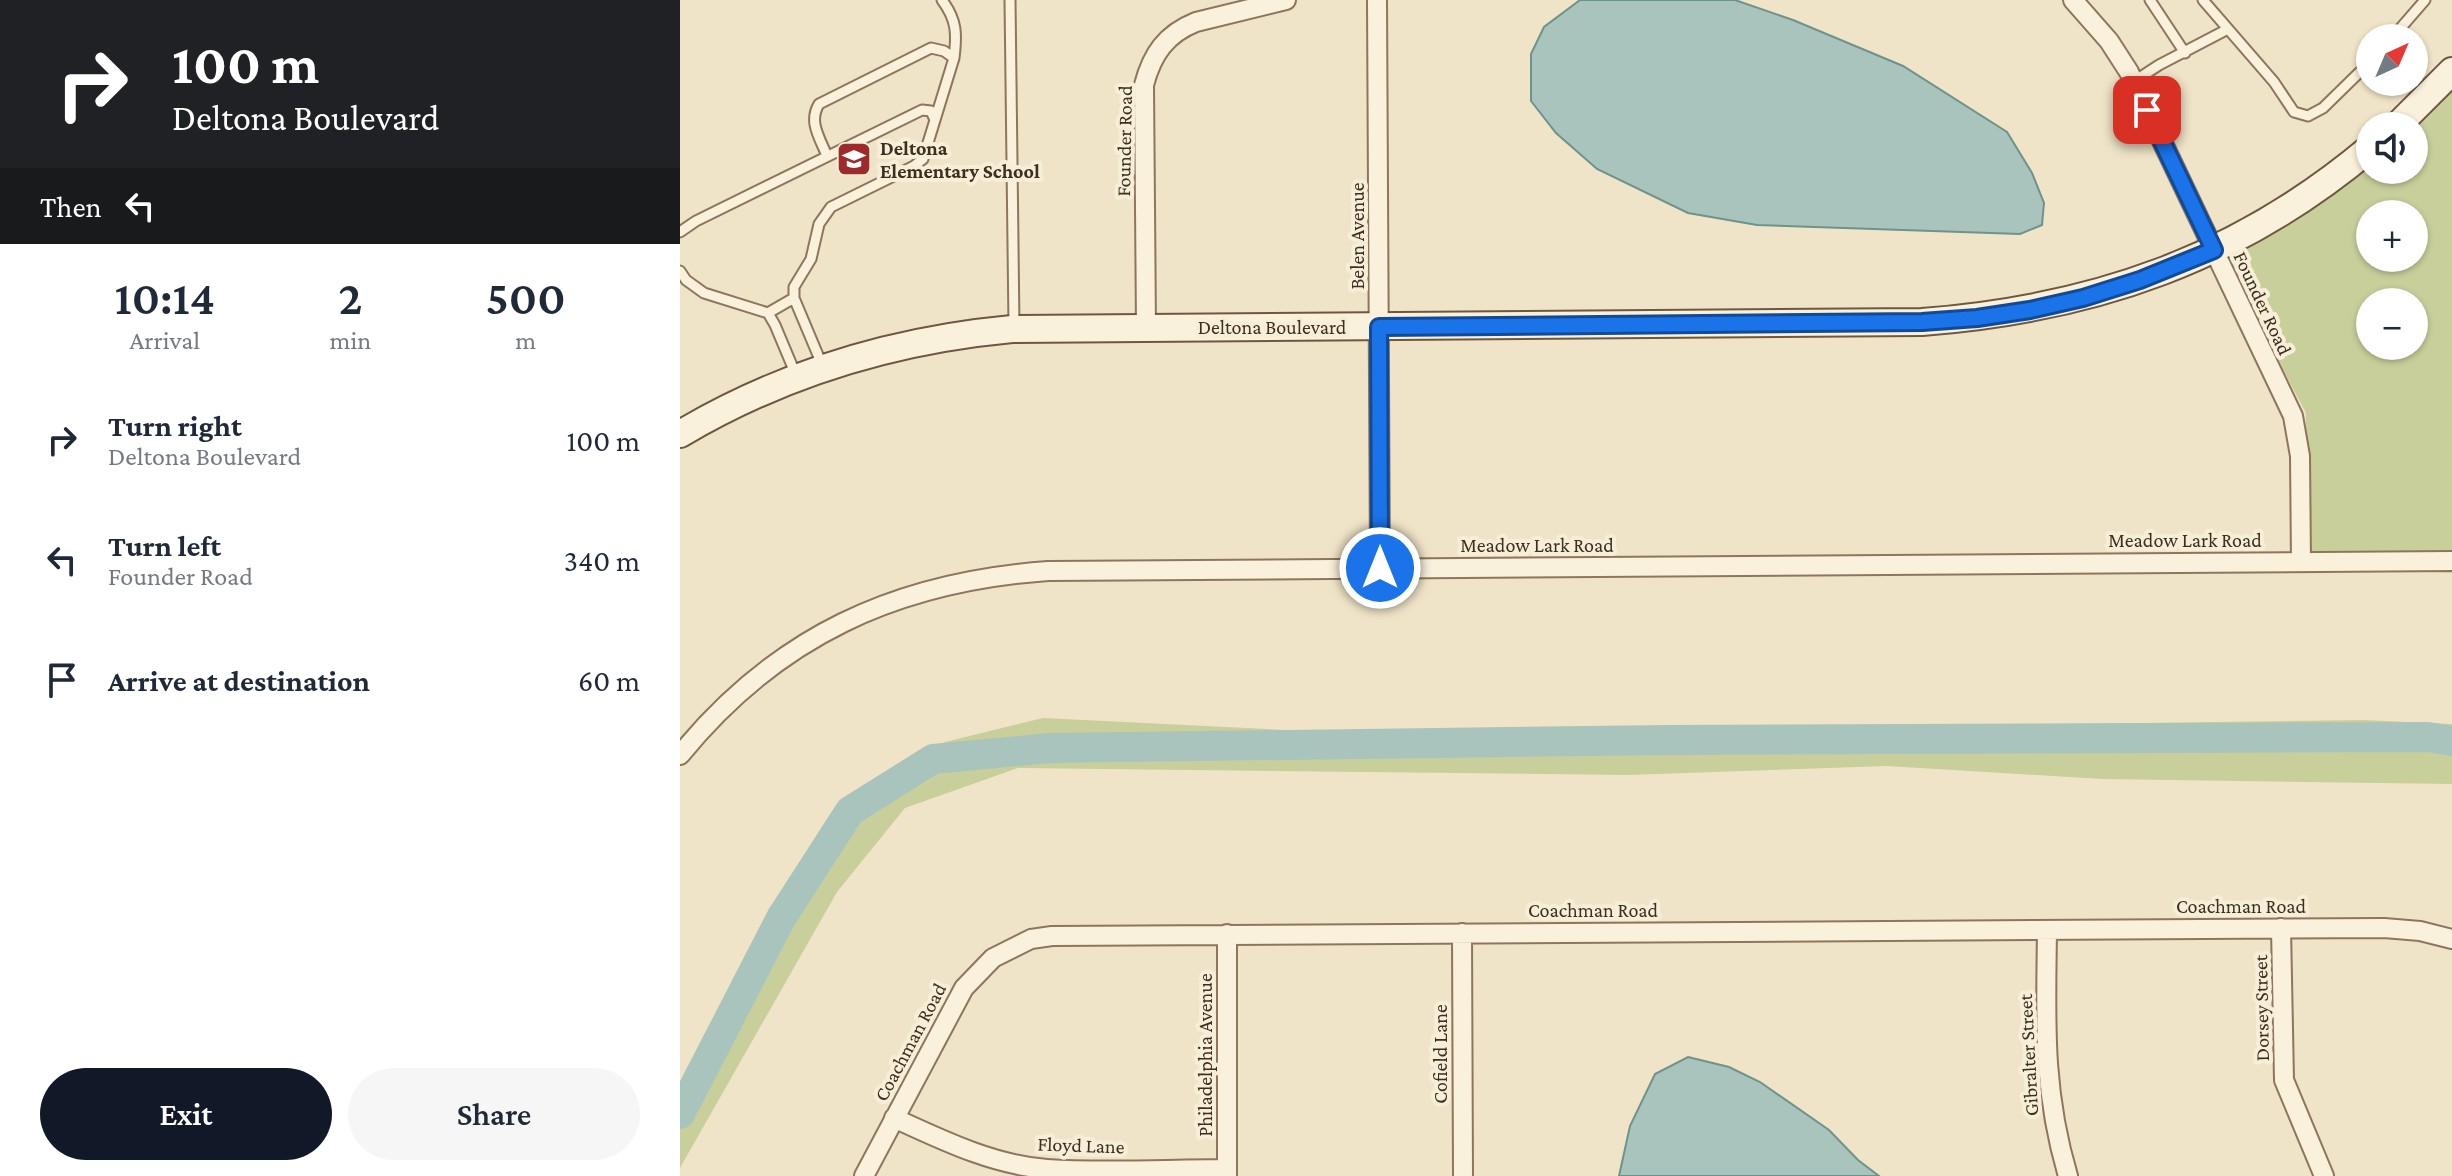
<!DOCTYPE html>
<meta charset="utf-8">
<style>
body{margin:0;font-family:"Crimson Pro",serif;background:#f6f6f7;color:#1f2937;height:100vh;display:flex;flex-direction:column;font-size:30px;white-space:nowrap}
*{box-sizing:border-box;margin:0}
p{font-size:26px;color:#747a83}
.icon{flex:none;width:44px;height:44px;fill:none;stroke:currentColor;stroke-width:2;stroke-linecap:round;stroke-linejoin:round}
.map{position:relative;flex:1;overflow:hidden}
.sheet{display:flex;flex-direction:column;background:#fff;width:680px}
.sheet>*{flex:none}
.guide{background:#202124;color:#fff;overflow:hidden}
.needle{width:52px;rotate:44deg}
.buttons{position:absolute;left:1676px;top:24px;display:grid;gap:16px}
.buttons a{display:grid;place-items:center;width:72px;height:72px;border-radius:50%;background:#fff;box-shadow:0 2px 6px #0004;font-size:40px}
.pin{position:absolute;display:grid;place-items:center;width:68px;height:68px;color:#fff;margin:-34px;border-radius:16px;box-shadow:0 4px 12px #0006}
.me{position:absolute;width:88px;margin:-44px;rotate:0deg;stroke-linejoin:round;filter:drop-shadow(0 0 6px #0008)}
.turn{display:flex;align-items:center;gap:28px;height:168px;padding:0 40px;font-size:36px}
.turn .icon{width:104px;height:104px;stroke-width:2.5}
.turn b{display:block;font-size:56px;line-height:68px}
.then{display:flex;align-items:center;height:76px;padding:0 40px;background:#0003;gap:16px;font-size:30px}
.eta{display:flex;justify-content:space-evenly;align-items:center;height:136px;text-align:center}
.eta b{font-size:48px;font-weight:600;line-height:56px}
.button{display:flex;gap:16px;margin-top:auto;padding:16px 40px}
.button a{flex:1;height:92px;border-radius:48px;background:#111827;color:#fff;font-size:32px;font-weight:600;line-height:92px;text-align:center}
.button a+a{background:#f6f6f7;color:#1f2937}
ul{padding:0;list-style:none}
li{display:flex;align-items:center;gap:24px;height:120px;padding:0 40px}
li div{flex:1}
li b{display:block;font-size:30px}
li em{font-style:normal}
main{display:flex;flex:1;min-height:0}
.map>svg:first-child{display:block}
.green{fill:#c9cf9b;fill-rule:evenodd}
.water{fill:#a9c4bc;stroke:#6f938a;stroke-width:2}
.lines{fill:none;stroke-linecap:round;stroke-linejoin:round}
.river{stroke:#a9c4bc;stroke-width:30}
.service-casing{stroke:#8d765c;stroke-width:13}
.minor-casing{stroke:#8d765c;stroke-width:22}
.secondary-casing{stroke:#6f573f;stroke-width:30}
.service{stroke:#faf1dc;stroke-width:9}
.minor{stroke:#faf1dc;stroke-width:18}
.secondary{stroke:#faf1dc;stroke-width:26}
.route-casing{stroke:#114b97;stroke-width:20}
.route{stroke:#1a73e8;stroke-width:14}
.labels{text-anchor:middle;stroke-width:8;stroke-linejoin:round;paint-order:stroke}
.street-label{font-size:20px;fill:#3d2e20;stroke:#f7eed8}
.poi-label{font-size:20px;font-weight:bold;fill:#3d2e20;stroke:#f7eed8;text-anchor:start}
</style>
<main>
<section class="sheet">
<div class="guide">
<div class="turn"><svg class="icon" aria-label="right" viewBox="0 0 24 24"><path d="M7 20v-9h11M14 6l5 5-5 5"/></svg><div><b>100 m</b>Deltona Boulevard</div></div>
<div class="then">Then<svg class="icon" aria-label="left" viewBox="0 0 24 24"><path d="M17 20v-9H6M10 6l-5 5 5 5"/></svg></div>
</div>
<div class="eta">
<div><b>10:14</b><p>Arrival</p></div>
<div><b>2</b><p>min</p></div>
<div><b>500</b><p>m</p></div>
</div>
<ul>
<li><svg class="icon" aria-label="right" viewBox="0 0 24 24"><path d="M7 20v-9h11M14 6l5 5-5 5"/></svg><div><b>Turn right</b><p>Deltona Boulevard</p></div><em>100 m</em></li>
<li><svg class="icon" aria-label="left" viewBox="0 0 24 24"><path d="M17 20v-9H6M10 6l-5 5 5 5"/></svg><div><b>Turn left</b><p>Founder Road</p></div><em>340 m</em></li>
<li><svg class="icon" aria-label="arrive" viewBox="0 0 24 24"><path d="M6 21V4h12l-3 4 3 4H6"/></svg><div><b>Arrive at destination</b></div><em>60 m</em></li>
</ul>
<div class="button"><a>Exit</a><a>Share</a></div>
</section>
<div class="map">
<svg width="1772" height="1176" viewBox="0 0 1772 1176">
<rect width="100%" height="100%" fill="#f0e4c8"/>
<path class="green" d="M1772 83V573L1622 567 1626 413 1571 310 1552 250 1690 159V170H1734V126ZM1690 214H1734V258H1690ZM1690 302H1734V346H1690Z
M363 718 788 739 1387 724 1684 720 1772 724V784L1422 779 1207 766 949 775 338 768 225 808 157 892 0 1168V1092L92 926 180 787 265 742Z"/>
<path class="water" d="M900 0H1055L1113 20 1223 66 1327 132 1352 173 1364 203 1362 225 1340 234 1077 225 1008 213 917 169 876 133 851 101V54L864 27Z
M1008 1057 1049 1067 1080 1082 1149 1130 1178 1160 1199 1176H939L950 1126 975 1074Z"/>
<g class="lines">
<path class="river" d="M0 1114 101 918 170 811 253 759 370 748 987 740 1748 737 1772 741"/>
<g class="service-casing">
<path id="service" d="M262 0C277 20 277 34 274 58
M330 0 334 326
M1470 0 1505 53
M1523 0 1594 82 1614 112 1628 116 1643 108 1690 62
M1712 38 1745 0
M1453 82 1479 65 1548 29
M147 156C140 138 128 122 139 104L251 48 264 51 274 58 255 120
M0 232 16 221 242 110 251 111 255 120 243 159 234 166 151 207 139 224 131 259 114 287V298L143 367
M0 271 6 280 24 293 88 313 95 325 116 375
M88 313 114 298"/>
</g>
<g class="minor-casing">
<path id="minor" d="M697 0 700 568
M1393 0 1429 41 1449 72 1613 416 1620 456 1621 562
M466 328 464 85C472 54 486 34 516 22L606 0
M0 755C97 636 216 582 368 571L1772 561
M1601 928 1604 1080 1644 1176
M1367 930C1366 1018 1362 1089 1388 1176
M782 933 783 1176
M214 1118C262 1140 313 1165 367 1169 426 1173 487 1169 547 1169
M184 1176 284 988 313 958 351 939 372 936 1704 928 1740 931 1772 939
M547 1176V934"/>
</g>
<g class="secondary-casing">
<path id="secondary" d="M1717 126 1772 71
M0 434C103 373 213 340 332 329L1242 322C1413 309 1558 259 1690 148"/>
</g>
<use href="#service" class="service"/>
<use href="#minor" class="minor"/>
<use href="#secondary" class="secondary"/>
</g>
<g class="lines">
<g class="route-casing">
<path id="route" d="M700 568 699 327 1242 322 1297 318 1350 310 1403 298 1460 280 1534 250 1467 110"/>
</g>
<use href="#route" class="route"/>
</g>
<defs>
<g id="school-square" transform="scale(1.8)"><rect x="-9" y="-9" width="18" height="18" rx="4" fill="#9e2a2b" stroke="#f7eed8"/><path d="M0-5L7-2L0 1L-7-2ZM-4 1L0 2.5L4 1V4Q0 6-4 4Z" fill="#fff"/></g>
</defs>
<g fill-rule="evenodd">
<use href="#school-square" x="174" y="159"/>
</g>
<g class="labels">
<g class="street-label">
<text transform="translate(444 141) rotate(-89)" y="7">Founder Road</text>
<text transform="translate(677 236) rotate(-90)" y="7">Belen Avenue</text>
<text transform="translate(1583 303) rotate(65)" y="7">Founder Road</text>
<text x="592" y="334">Deltona Boulevard</text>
<text x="1505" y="547">Meadow Lark Road</text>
<text x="857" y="552">Meadow Lark Road</text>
<text x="1561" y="913">Coachman Road</text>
<text x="913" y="917">Coachman Road</text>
<text transform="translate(1581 1008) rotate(-91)" y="7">Dorsey Street</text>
<text transform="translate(230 1042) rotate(-62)" y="7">Coachman Road</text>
<text transform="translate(760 1054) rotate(-90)" y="7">Cofield Lane</text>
<text transform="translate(525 1055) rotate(-90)" y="7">Philadelphia Avenue</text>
<text transform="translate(1348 1055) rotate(-93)" y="7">Gibralter Street</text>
<text transform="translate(401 1145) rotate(2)" y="7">Floyd Lane</text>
</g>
<g class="poi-label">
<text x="200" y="155">Deltona<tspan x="200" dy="23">Elementary School</tspan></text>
</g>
</g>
</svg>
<div class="buttons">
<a><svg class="needle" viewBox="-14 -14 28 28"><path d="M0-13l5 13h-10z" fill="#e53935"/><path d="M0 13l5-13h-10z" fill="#747a83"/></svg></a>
<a><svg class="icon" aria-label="sound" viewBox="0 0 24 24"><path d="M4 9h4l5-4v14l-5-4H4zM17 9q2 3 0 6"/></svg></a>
<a>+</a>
<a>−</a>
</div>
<div class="pin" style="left:1467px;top:110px;background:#d93025"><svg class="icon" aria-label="arrive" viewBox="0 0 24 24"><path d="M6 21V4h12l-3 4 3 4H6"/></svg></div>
<svg class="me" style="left:700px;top:568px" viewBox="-20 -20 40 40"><circle r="17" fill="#1a73e8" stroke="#fff" stroke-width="3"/><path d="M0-11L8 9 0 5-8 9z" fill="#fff"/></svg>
</div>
</main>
